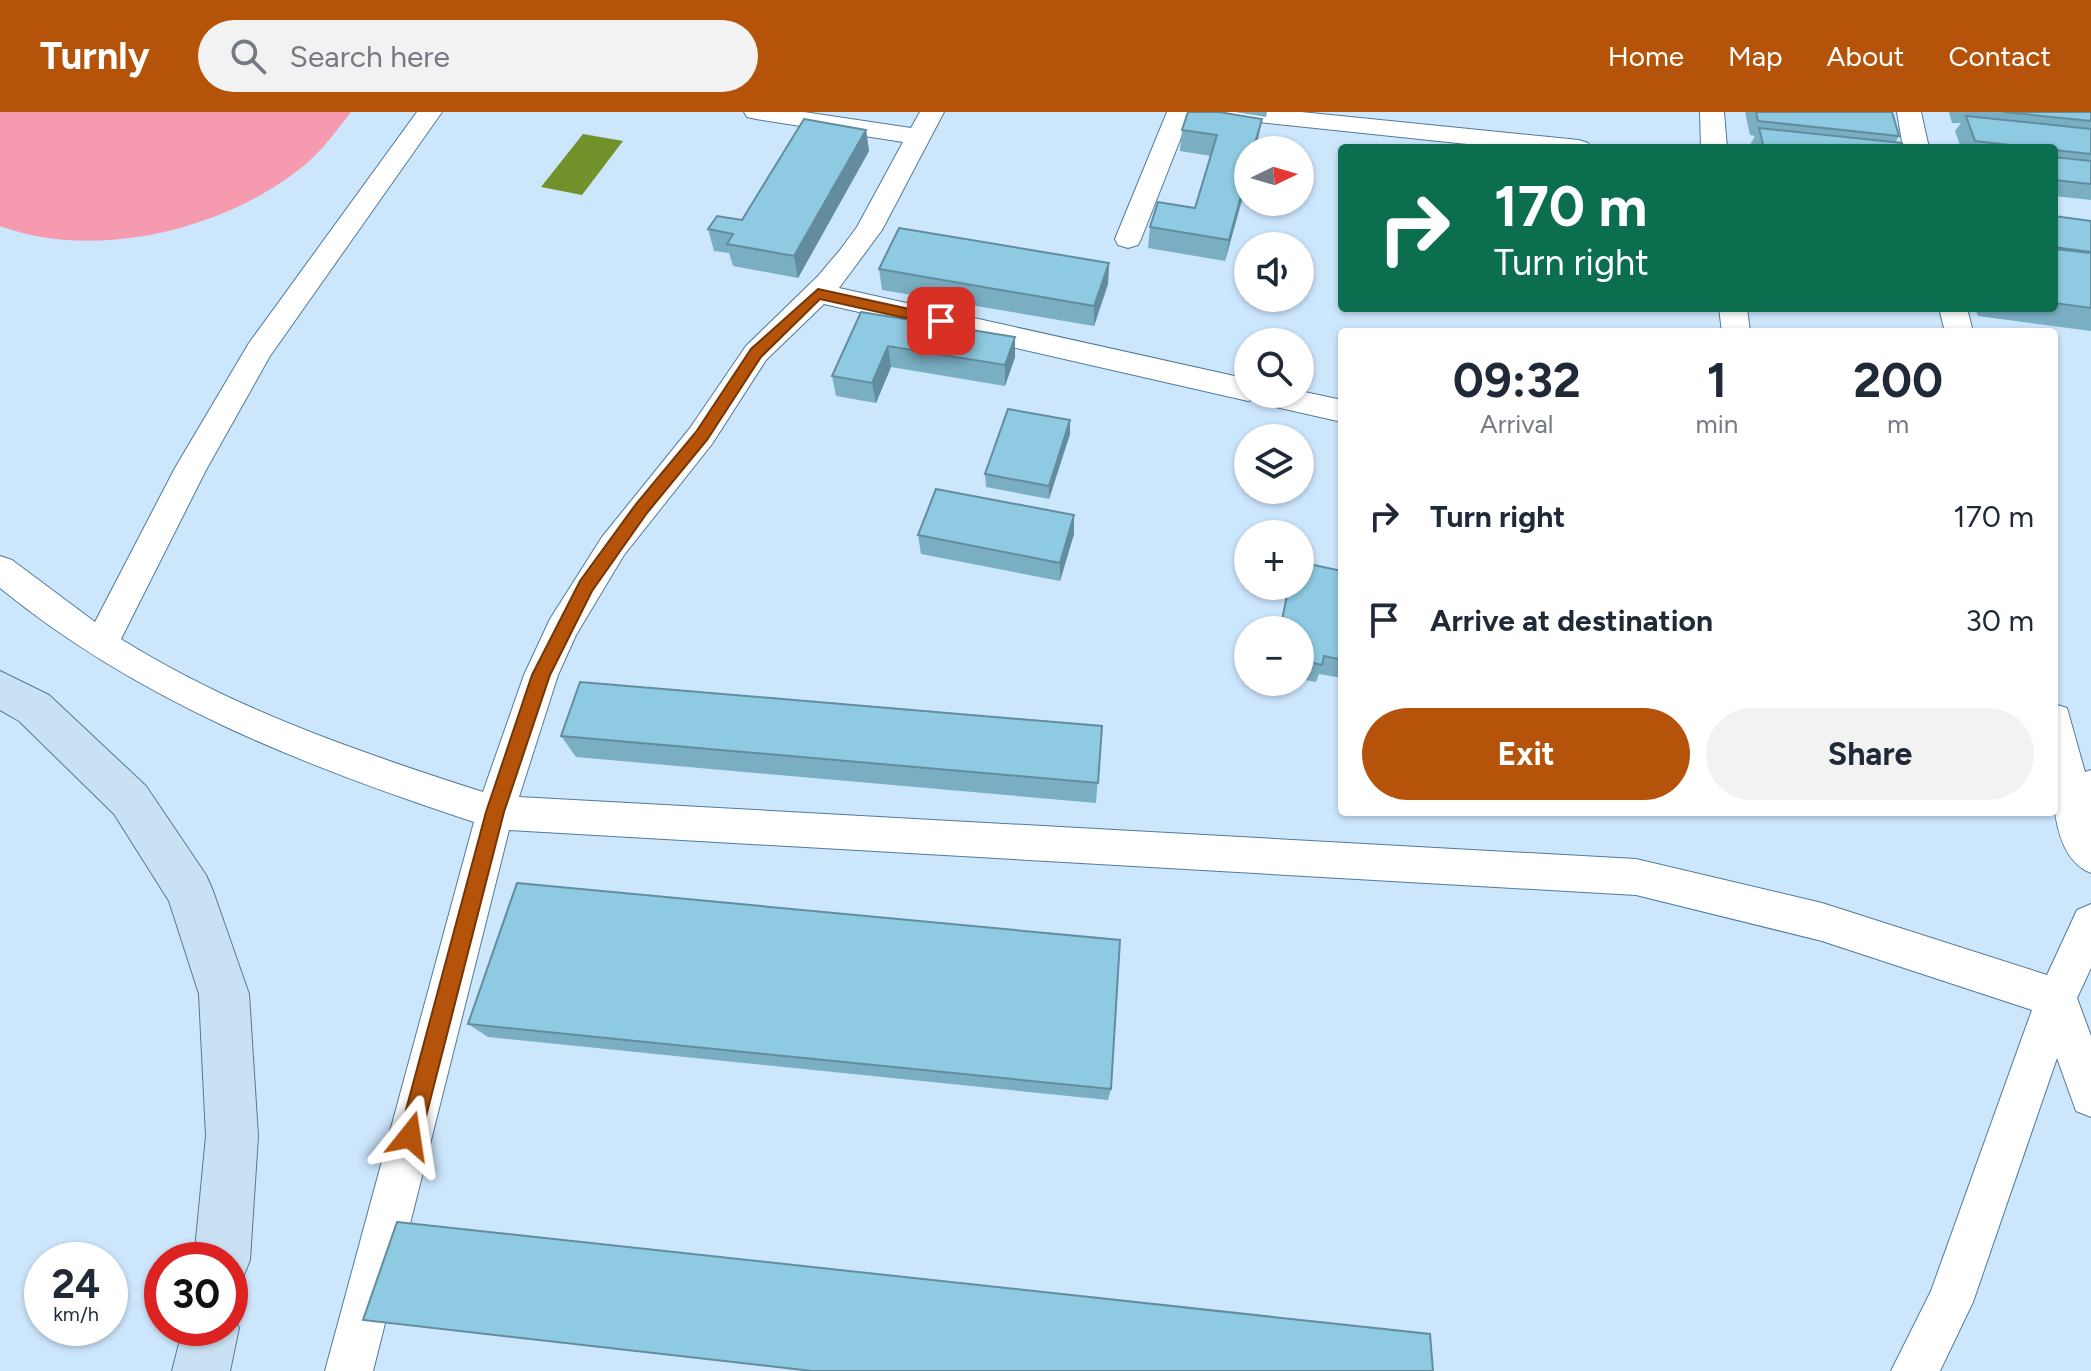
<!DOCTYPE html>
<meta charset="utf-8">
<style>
body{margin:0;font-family:Figtree,sans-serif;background:#f2f2f3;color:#1f2937;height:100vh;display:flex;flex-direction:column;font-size:30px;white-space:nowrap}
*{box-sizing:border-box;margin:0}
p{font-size:26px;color:#747a83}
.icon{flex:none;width:44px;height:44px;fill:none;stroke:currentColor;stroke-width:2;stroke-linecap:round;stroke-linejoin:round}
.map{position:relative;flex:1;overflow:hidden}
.side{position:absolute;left:1338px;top:216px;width:720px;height:488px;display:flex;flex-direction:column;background:#fff;border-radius:8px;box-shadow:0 2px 6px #0004}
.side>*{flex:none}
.hud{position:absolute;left:1338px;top:32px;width:720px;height:168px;border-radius:8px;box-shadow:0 2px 6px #0004;background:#0b6e4f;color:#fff;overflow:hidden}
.needle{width:52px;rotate:85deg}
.buttons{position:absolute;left:1234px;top:24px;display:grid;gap:16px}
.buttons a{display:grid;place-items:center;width:80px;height:80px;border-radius:50%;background:#fff;box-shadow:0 2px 6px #0004;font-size:40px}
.speed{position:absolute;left:24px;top:1130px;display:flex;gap:16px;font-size:40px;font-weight:700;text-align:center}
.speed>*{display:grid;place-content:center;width:104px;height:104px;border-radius:50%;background:#fff;box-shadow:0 2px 6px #0004;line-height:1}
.speed small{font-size:20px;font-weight:400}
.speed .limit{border:12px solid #d22;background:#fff;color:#111}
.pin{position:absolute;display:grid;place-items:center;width:68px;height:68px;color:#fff;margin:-34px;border-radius:16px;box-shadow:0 4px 12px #0006}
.me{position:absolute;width:88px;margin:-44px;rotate:15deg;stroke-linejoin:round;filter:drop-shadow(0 0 6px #0008)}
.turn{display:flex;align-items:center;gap:28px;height:168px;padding:0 24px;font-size:36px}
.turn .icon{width:104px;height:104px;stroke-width:2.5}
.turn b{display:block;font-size:56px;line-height:68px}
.eta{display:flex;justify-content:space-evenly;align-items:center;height:136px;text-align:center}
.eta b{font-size:48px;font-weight:700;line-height:56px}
.cta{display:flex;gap:16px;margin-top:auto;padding:16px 24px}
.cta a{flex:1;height:92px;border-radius:48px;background:#b45309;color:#fff;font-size:32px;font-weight:700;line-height:92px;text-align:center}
.cta a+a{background:#f2f2f3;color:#1f2937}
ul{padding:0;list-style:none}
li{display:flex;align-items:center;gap:24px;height:104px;padding:0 24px}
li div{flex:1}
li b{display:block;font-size:30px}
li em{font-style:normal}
header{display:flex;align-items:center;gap:48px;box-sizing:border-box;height:112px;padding:0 40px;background:#b45309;color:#fff}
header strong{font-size:38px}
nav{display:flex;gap:44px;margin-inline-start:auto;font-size:28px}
.search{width:560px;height:72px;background:#f2f2f3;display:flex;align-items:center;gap:20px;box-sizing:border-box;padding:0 28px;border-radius:44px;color:#747a83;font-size:30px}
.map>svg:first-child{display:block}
.green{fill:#f69ab0}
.water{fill:#73912b}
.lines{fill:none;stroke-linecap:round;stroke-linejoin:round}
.street-casing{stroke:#517a9b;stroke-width:2}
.secondary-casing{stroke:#517a9b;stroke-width:2}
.street{fill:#fff;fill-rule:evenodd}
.secondary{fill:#c9e1f3;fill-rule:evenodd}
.wall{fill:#7aaec2}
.shaded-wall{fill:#638d9e}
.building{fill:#8ecae1;stroke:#638d9e;stroke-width:2}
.route{fill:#b45309;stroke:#753606;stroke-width:2}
</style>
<header>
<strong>Turnly</strong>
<div class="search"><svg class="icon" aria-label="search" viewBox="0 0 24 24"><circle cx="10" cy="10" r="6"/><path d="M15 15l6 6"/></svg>Search here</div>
<nav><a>Home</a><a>Map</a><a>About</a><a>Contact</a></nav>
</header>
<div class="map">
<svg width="2091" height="1259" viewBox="0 0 2091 1259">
<rect width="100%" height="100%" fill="#cce6fc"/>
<path class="green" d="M0 0H351C337 18 324 36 307 51 229 117 97 150 0 114Z"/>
<path class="water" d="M583 22 623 29 582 83 541 75Z"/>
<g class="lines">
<g class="street-casing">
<path id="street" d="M417 0H442L270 244 206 358 121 527C233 597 358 640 483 680L524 563 550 507 602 425 690 316 746 234 818 164 840 138 857 115 903 30 756 7 747 5 744 0H804L911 16 920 0H944L882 118 839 176 1248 267V282H1300V279L1342 288V310L1267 293 1255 287 1248 289 824 192 766 248 712 332 624 443 576 523 558 563 519 685 1636 747 1822 791 2047 863 2077 798 2091 792V856L2077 886 2091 924V1005L2076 999 2057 946 1973 1190 1940 1259H1891L1931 1179 2032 898 1822 829 1636 783 509 718 373 1259H325L474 710C304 654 140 590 0 476V444L12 448 95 510 175 356 249 231Z
M1167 0H1191L1141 127 1138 133 1128 136 1118 133 1115 127Z
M1217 0H1301L1579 28 1588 31 1592 36H1505L1229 7 1220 5Z
M1700 0H1724L1727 36H1701Z
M1897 0H1921L1929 36H1903Z
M1719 196H1747L1750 220H1722Z
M1939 196H1967L1973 220H1945Z
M2054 592 2067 596 2085 660 2091 658V761C2040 742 2054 637 2054 592Z"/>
</g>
<g class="secondary-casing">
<path id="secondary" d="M0 559 49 583 146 674 206 763 213 779 249 882 258 1024 250 1148 242 1168 230 1172V1148H194L206 1024 199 882 169 789 114 702 19 609 0 598Z
M230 1195 239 1216 230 1259H172L183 1216H230Z"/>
</g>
<use href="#street" class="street"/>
<use href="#secondary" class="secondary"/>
</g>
<path class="wall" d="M1234 0H1267L1266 5Z
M1745 0H1892L1899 24 1895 31 1903 36H1752L1751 31 1755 24 1750 23Z
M1949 0H2091V88L2054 84V36H1961L1955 19 1961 11H1952Z
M866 18 869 39 798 166 733 154 729 141 714 139 708 117 742 108Z
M1182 18 1258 28 1248 38V66L1225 149 1148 136 1150 115 1195 96 1211 44 1180 39Z
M2054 104 2091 109V219L1978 204 1975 196H2054Z
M1109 151 1108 172 1094 214 882 178 879 157Z
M861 200 1015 225V245L1005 274 891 255 876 291 836 284 832 264Z
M1070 322 1049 387 986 375 985 362Z
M1074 422 1060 469 921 442 918 423Z
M1342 459V566L1319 562 1316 570 1300 567V518H1279L1288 474H1300Z
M1102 614 1096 691 576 645 561 624Z
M468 912 1111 977 1108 988 488 925Z"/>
<path class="shaded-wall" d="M1262 7 1256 38H1253Z
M866 18 869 39 798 166 794 144Z
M1248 58V66L1225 149 1229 128Z
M1109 151 1108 172 1094 214V194Z
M1015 225V245L1005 274V253Z
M888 234 891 255 876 291 872 271Z
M1070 308V322L1049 387V374Z
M1074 403V422L1060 469V451Z"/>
<path class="building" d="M1188 0H1219L1262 7 1253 38H1248V58L1229 128 1150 115 1158 90 1195 96 1217 23 1182 18Z
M1756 0H1892L1899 24 1758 9Z
M2004 0H2091V9Z
M1966 4 2091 17V42L2054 38V36H2037L1975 29Z
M804 7 866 18 794 144 727 132 733 122 708 117 717 104 742 108Z
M1759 16 1902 31 1903 36H1764Z
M2054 45 2091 49V72L2054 68Z
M2054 104 2091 109V140L2054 135Z
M899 116 1109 151 1094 194 879 157Z
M2054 137 2091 141V196L2054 191Z
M861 200 1015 225 1005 253 888 234 872 271 832 264Z
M1008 297 1070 308 1049 374 985 362Z
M936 377 1074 403 1060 451 918 423Z
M1300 450 1342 459V548L1324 544 1322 553 1300 548V518H1280L1289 474H1300Z
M580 570 1102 614 1098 671 561 624Z
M517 771 1120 828 1111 977 468 912Z
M397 1110 1430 1222 1433 1259H812L363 1208Z"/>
<path class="route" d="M818 177 941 204 948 209 941 214 820 187 761 245 707 328 647 401 592 479 550 563 504 700 421 1024 418 1031 410 1035 402 1031 399 1024 486 700 532 563 580 469 636 392 696 320 751 237Z"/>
</svg>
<div class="buttons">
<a><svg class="needle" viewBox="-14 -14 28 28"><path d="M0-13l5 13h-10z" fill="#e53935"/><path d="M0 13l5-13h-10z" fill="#747a83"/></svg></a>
<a><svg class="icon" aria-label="sound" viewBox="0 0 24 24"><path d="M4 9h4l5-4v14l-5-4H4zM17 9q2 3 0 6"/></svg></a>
<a><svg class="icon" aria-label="search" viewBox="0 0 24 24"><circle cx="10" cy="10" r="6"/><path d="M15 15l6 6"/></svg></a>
<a><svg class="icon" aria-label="layers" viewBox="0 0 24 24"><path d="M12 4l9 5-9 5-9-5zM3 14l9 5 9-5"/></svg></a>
<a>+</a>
<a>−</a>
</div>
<div class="speed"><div>24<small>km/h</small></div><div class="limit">30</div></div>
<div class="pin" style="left:941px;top:209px;background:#d93025"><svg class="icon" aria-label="arrive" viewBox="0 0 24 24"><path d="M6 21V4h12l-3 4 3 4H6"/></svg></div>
<svg class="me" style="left:410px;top:1024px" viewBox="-20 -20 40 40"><path d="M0-17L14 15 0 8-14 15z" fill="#b45309" stroke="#fff" stroke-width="4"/></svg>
<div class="hud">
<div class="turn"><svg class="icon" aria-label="right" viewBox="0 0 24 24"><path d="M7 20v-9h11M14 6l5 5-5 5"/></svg><div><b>170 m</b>Turn right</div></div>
</div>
<section class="side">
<div class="eta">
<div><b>09:32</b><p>Arrival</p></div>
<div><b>1</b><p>min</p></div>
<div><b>200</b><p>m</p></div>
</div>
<ul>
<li><svg class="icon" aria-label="right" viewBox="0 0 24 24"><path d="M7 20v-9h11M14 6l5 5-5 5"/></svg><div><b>Turn right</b></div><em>170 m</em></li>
<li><svg class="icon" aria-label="arrive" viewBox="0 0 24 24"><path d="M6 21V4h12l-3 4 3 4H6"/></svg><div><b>Arrive at destination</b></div><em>30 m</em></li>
</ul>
<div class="cta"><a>Exit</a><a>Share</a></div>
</section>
</div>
